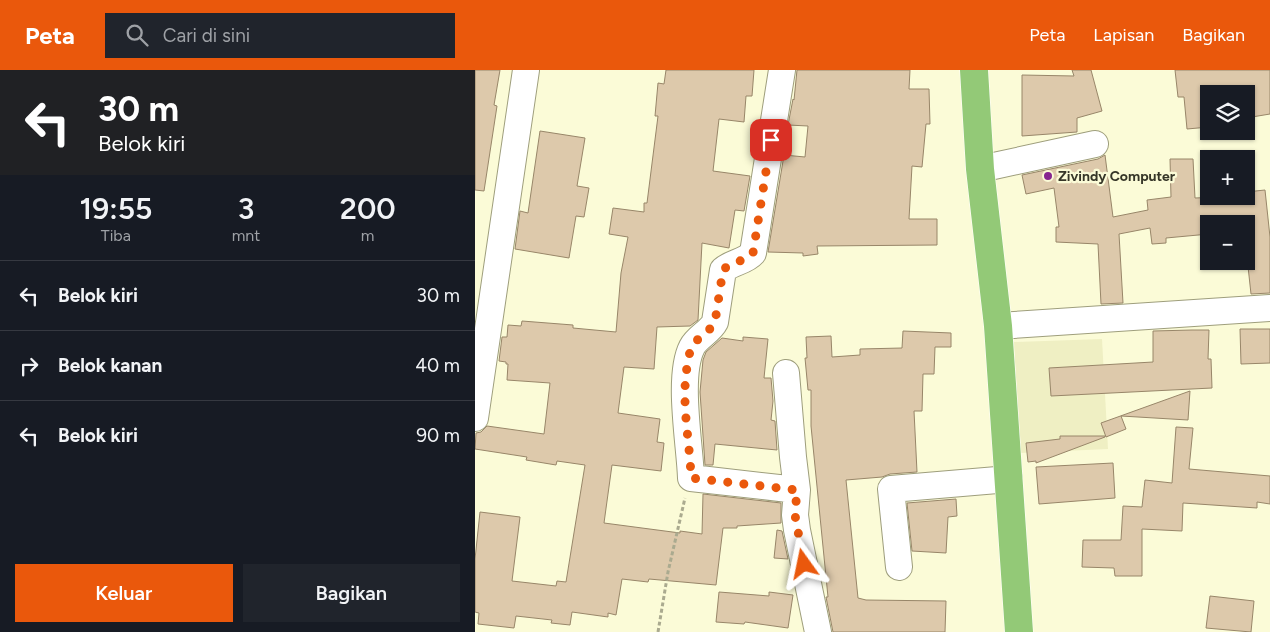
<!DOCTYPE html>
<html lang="id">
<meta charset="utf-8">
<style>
body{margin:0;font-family:Figtree,sans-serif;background:#20242c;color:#f1f3f6;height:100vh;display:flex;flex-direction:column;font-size:19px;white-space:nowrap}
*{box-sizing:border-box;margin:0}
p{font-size:16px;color:#9ea1a6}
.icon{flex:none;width:28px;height:28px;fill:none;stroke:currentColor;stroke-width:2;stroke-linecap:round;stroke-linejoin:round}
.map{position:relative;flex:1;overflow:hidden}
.panel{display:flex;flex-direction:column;background:#171b24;width:475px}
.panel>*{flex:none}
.hud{background:#202124;color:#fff;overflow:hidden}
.buttons{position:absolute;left:725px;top:15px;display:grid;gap:10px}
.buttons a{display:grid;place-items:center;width:55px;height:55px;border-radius:0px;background:#171b24;box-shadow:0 1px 4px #0004;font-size:25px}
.pin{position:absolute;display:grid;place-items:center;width:42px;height:42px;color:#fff;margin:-21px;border-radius:10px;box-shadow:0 2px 8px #0006}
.me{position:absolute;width:55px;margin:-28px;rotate:348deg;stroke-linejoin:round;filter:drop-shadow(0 0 4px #0008)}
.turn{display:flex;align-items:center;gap:18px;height:105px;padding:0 15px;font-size:22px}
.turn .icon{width:65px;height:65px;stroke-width:2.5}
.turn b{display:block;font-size:35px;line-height:42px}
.eta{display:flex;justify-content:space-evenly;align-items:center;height:85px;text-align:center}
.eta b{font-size:30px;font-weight:600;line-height:35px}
.primary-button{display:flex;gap:10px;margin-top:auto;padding:10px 15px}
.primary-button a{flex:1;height:58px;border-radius:0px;background:#ea580c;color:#fff;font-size:20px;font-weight:600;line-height:58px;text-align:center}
.primary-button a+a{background:#20242c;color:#f1f3f6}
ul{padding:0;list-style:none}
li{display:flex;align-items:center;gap:15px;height:70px;padding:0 15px;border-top:1px solid #363941}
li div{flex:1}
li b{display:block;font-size:19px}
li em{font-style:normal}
header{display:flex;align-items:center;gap:30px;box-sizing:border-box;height:70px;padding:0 25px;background:#ea580c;color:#fff}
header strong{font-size:24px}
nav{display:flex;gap:28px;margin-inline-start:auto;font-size:18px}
.search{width:350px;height:45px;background:#20242c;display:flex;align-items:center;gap:12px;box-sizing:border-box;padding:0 18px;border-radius:0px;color:#9ea1a6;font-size:19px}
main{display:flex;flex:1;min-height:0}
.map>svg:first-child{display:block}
.built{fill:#efefc3}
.building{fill:#ddc9ab;stroke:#988669}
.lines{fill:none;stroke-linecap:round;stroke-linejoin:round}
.minor-casing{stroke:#9e9e7c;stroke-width:28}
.highway-casing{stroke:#fff;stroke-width:29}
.path{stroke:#aaaa8f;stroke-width:3;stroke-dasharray:4 2.5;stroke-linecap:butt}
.minor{stroke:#fff;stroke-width:26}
.highway{stroke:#93c977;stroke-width:28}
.route{stroke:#ea580c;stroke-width:9;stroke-dasharray:0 16.2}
.poi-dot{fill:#87258f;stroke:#fbfbd7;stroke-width:2}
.labels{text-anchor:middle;stroke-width:4.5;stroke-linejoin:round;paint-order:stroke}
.poi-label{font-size:14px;font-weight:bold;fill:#363628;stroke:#fbfbd7;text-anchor:start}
</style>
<header>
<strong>Peta</strong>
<div class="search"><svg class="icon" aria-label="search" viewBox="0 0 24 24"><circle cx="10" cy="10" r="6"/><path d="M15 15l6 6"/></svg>Cari di sini</div>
<nav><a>Peta</a><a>Lapisan</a><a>Bagikan</a></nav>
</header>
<main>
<section class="panel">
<div class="hud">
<div class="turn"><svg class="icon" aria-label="left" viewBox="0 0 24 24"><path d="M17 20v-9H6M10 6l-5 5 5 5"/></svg><div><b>30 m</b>Belok kiri</div></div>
</div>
<div class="eta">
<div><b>19:55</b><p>Tiba</p></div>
<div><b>3</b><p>mnt</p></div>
<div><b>200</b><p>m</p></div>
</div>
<ul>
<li><svg class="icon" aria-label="left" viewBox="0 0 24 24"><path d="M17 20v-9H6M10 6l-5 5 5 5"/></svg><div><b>Belok kiri</b></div><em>30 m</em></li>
<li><svg class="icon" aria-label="right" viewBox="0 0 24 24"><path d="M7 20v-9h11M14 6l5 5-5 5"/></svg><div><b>Belok kanan</b></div><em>40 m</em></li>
<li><svg class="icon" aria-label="left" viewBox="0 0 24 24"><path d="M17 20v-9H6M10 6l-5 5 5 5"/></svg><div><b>Belok kiri</b></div><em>90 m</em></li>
</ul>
<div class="primary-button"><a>Keluar</a><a>Bagikan</a></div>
</section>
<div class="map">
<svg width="795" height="562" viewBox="0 0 795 562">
<rect width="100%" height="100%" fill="#fbfbd7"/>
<path class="built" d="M627 269 633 379 545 383 539 272Z"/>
<path class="building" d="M0 0H25L19 35 22 36 9 121 0 120Z
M191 0H279L277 26H271L269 52 244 49 238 101 275 106 269 141 260 140 254 178 227 173 223 250 215 256 182 257 179 299 149 297 143 343 185 349 182 372 189 373 186 401 137 395 129 453 205 463V461L227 464 228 424 306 433V453L262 456V458H248L241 515 174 509 173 512 147 509 141 545 133 543V547L97 542 95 555 76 553 77 550 41 546 39 558 3 554 4 543 0 542V489L5 442 45 447 37 511 81 516 82 511 91 512 110 395 82 391 81 395 51 390 52 387 0 379 1 363 6 362 12 356 69 364 75 313 32 310 33 294H31V292L24 291 27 267H32L33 255 46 256 47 251 98 255V258L141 262 146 203 153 167 134 164 138 138 169 142V133H172L183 46H180L183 13 189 14Z
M322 0H435L434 19H454L455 54H451L447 97 437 96 434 149H462V175L342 176 343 184 328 186V183L293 182 309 85 330 87 333 56 313 55 318 29 319 30Z
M597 0H616L627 41 602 48V62L547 66V5L599 6Z
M700 0H795V44L771 48V24H734V57L712 59 709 27H703Z
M65 61 110 68 102 116 114 118 109 147 101 146 94 188 40 179 45 141 53 143Z
M630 85 638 147 673 140 672 130 696 127 695 89H718L720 128 771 126V122L790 120 795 167V223L776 224 771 178V154H734V164L691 168V173L677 174 675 158 644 164 648 233 626 234 623 174 581 172V157H584L579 118 551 124 547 105 623 89Z
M765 259H795V293L766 294Z
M717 260H734L733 289H736L737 318 576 326 574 298 678 292V261Z
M428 261 476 263V277H460L459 304H448L447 341H439L442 402 415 404 407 407 371 410 383 528 391 530 471 531 470 562H358L351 527H353L336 356V320H333L330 288H332L331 267 356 266 357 287 385 285V279L427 278Z
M268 267 293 269 289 308H296L298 331 296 350 300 351 302 380 240 374 238 395H230L225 322 228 290 231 282 247 268 268 271Z
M715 321 713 350 646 346 651 359 631 367 626 353Z
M701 357 718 358 714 399 795 406V434L782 432V438L708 433 707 461 667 459V506H640L639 498 607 497 608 470H646L648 436 667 437 670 410 697 413Z
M585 366H630V367L561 393V391L553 392 551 373 585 369Z
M638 393 640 428 564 434 561 397Z
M481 429 482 446 473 447 471 483 437 481 432 433Z
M302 460 307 461 313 489 299 488Z
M244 522 294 526V522L318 525 313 558 270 552 269 554 241 552Z
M735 526 779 531 776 562 731 558Z"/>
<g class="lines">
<g class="minor-casing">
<path id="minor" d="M307 0 278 183C270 192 257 192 248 200L240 252C235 262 222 267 217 277 202 306 215 375 216 408L322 420 320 445 322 460 343 562
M505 99 620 74
M523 256 795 238
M311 303 318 387 322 420
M0 348 51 0
M424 497 416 419 534 409"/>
</g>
<g class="highway-casing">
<path id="highway" d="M499 0 505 99 523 256 544 562"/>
</g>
<path class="path" d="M183 562 193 502 210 428"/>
<use href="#minor" class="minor"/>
<use href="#highway" class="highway"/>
</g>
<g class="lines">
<path class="route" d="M296 70 278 183C270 192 257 191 248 200L240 252C235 262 222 267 217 277 214 282 214 288 213 292 205 330 215 370 216 408L322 420 320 445 329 494"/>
</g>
<circle class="poi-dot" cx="573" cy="106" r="5"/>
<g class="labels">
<g class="poi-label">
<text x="583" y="111">Zivindy Computer</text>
</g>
</g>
</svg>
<div class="buttons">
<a><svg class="icon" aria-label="layers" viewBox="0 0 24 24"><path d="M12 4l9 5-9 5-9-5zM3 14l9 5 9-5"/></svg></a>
<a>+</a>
<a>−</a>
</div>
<div class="pin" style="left:296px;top:70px;background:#d93025"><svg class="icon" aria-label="arrive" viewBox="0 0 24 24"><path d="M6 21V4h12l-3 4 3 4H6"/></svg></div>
<svg class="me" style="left:329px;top:494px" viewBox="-20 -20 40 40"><path d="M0-17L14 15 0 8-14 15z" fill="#ea580c" stroke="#fff" stroke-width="4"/></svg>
</div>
</main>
